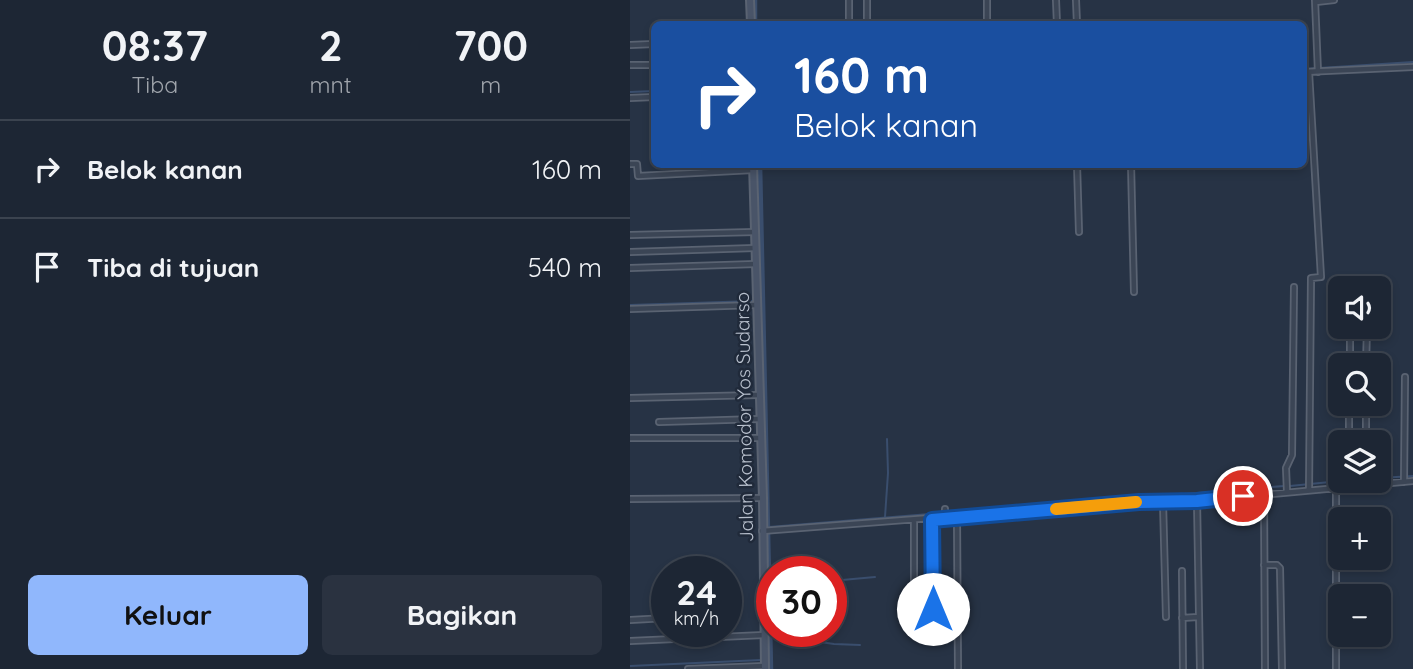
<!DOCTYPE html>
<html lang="id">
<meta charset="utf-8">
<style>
body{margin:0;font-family:Quicksand,sans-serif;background:#2a3240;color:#f1f3f6;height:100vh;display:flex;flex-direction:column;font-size:26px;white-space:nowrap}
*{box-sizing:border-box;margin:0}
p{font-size:23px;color:#a0a5ac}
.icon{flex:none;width:38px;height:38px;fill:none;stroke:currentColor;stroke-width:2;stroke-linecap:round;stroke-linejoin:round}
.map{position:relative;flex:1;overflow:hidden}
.details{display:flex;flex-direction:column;background:#1d2634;width:630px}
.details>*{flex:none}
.guide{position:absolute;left:21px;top:21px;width:656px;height:147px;border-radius:10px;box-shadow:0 4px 10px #0003,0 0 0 2px #3b434f;background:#1a4fa0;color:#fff;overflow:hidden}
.fabs{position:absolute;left:698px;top:276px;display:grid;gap:14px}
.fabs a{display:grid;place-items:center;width:63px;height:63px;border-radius:10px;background:#1d2634;box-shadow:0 4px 10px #0003,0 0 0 2px #3b434f;font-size:35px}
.speed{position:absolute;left:21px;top:556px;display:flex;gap:14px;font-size:35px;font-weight:700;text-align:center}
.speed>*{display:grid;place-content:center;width:91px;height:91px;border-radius:50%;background:#1d2634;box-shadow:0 4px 10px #0003,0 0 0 2px #3b434f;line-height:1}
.speed small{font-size:18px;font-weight:400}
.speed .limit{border:10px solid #d22;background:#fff;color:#111}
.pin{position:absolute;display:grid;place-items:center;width:60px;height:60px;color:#fff;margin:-30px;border:4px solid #fff;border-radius:50%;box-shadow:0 2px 7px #0007}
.me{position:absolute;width:77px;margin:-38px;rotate:0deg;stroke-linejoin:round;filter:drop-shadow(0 0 5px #0008)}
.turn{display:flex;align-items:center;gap:24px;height:147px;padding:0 28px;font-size:32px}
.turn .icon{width:91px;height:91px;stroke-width:2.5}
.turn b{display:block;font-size:49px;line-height:60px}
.eta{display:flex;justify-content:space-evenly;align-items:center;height:119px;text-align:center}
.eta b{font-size:42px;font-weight:700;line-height:49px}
.primary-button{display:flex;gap:14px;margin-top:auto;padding:14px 28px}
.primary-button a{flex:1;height:80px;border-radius:10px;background:#90b7fc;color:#111;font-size:28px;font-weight:700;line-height:80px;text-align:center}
.primary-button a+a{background:#2a3240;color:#f1f3f6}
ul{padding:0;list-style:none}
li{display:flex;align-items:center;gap:21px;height:98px;padding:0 28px;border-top:2px solid #3b434f}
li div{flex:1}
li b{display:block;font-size:26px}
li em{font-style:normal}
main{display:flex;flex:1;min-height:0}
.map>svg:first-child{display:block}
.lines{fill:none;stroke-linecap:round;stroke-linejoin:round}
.stream{stroke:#3a4e6d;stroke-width:2}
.canal{stroke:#3a4e6d;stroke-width:4.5}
.street-casing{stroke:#5a6372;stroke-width:8}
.secondary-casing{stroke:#5a6372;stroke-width:10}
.street{stroke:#3b4555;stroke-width:4.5}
.secondary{stroke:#495468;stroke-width:6}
.route-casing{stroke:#114b97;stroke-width:18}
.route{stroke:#1a73e8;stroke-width:12}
.slow{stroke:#f59e0b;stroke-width:12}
.labels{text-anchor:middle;stroke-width:5;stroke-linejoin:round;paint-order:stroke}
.street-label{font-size:19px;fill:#b9c1ce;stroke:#202a3a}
</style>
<main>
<section class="details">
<div class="eta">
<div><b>08:37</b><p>Tiba</p></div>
<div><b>2</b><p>mnt</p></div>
<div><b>700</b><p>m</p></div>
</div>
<ul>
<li><svg class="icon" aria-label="right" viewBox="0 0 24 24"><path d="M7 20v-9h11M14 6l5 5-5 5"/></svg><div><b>Belok kanan</b></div><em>160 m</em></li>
<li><svg class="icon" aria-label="arrive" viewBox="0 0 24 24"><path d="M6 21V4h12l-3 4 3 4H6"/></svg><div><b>Tiba di tujuan</b></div><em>540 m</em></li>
</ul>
<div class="primary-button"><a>Keluar</a><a>Bagikan</a></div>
</section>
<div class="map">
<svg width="783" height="669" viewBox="0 0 783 669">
<rect width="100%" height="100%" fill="#273345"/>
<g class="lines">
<path class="stream" d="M674 69 783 62
M0 92 24 91
M0 305 124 301
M749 478 783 476
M660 486 710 481
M318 513 654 486
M255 517 258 473 257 439
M139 527 312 513
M201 581 245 577
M140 583H142
M141 635 204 644 230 645
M138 660H141
M0 666 131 660"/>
<path class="canal" d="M125 0V24
M130 164 141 669"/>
<g class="street-casing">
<path id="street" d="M357 0V24
M426 0 427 24
M446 0 447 24
M685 0 688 72
M686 2 704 0
M219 24V0
M237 24V0
M0 45 24 44
M0 65H24
M674 72 783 67
M679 72 691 277 681 278 679 490
M0 98 24 97
M0 164H7L8 176 123 170
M447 164 449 232
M501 164 504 292
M0 235 125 232
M0 252 125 248
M0 268 126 264
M721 289V283L735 281 737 289
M0 309 126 305
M720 366V327
M736 366 737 327
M0 398 128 395
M29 422 129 419
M0 438H130
M719 443V404
M736 443V404
M774 482 775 377
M706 488V669
M657 492 656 468 662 455 664 287
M634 494 635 669
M0 499 133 498
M567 501 570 669
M533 502 536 617
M315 509V518
M327 517 328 669
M302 520 303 609
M132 531 508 502 567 501 783 481
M634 565H647L650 568 652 669
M552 571 553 669
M552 618 568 617
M0 620 37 618
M284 628V521
M0 641 134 635
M58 669 135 666"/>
</g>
<g class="secondary-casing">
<path id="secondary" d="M120 0 121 24
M123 164 133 498 135 669"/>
</g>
<use href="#street" class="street"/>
<use href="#secondary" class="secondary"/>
</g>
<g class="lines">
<g class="route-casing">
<path id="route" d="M303 609 302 520 509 502 567 501 613 496"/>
</g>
<use href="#route" class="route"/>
<path class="slow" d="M426 509 506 502"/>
</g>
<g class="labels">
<g class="street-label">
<text transform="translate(114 417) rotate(-91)" y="7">Jalan Komodor Yos Sudarso</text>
</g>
</g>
</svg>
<div class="fabs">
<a><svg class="icon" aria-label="sound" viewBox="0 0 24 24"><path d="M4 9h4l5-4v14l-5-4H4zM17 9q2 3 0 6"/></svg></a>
<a><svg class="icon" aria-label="search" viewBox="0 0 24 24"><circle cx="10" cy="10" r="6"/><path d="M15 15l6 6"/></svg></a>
<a><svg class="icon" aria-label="layers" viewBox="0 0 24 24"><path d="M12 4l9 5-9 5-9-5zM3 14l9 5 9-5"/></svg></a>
<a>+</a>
<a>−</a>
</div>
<div class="speed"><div>24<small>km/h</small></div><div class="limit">30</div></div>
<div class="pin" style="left:613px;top:496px;background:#d93025"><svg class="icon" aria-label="arrive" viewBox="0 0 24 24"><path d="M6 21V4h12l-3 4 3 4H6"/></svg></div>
<svg class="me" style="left:303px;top:609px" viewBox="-20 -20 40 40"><circle r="19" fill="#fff"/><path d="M0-13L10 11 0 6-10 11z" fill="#1a73e8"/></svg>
<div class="guide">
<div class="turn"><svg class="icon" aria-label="right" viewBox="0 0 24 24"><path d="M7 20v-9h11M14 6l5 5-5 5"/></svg><div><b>160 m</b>Belok kanan</div></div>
</div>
</div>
</main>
